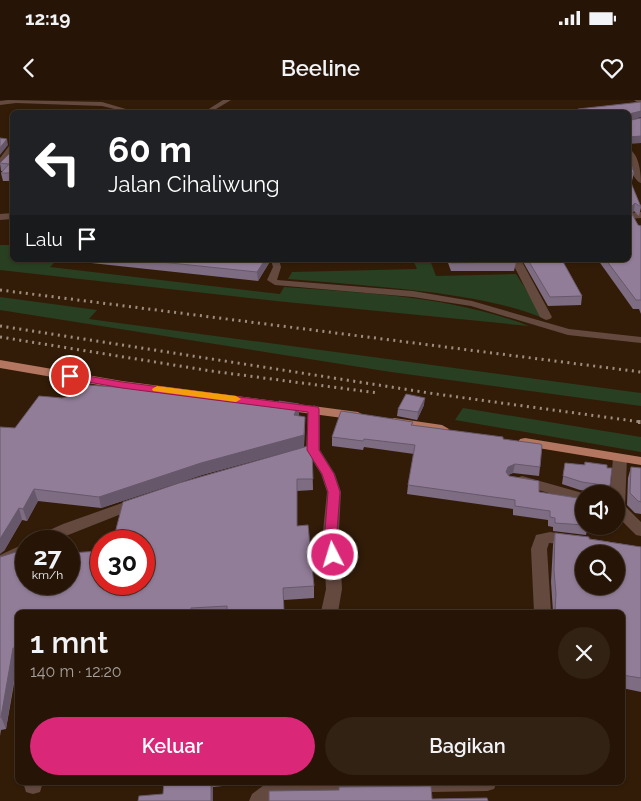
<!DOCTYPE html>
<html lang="id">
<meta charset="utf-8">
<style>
body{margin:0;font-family:Raleway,sans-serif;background:#322214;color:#f1f3f6;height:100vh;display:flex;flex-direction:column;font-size:19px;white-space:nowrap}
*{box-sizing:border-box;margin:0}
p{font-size:16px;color:#a49f9b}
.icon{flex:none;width:28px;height:28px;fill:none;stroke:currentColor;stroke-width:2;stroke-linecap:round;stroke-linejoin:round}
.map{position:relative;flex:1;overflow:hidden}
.details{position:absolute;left:15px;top:510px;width:610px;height:175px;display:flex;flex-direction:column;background:#261506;border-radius:8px;box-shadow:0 1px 4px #0004,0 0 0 1px #423428}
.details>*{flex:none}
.guide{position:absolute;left:10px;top:10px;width:621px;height:152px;border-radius:8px;box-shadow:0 1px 4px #0004,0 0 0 1px #423428;background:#202124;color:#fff;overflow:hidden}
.buttons{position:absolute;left:575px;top:385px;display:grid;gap:10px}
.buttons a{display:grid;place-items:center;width:50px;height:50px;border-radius:50%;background:#261506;box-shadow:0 1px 4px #0004,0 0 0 1px #423428;font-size:25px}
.speed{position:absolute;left:15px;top:430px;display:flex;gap:10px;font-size:25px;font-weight:700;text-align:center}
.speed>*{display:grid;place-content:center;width:65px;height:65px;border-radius:50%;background:#261506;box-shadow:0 1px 4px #0004,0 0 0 1px #423428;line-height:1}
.speed small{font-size:12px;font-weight:400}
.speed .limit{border:8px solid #d22;background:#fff;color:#111}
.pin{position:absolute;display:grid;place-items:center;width:42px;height:42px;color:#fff;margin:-21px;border:2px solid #fff;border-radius:50%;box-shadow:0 1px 5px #0007}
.me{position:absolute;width:55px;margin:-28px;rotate:355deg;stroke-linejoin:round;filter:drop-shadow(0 0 4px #0008)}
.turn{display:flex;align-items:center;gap:18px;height:105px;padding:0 15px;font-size:22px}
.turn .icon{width:65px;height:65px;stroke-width:2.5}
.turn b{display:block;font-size:35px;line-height:42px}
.then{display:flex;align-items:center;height:48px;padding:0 15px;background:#0003;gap:10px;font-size:19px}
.round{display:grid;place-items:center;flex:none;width:52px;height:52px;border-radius:26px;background:#322214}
.headline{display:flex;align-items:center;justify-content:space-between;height:85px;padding:0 15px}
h1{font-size:30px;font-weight:600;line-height:38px}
.primary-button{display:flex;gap:10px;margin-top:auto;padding:10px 15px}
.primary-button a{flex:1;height:58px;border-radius:30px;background:#db2777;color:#fff;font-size:20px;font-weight:600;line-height:58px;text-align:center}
.primary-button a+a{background:#322214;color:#f1f3f6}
.status{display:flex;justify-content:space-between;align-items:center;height:35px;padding:0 25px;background:#261506;direction:ltr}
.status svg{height:14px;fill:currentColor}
header{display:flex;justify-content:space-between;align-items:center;height:65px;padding:0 15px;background:#261506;font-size:22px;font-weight:600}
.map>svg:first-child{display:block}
.green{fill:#283f21}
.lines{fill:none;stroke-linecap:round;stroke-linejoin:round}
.service{fill:#64493f;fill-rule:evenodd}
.minor{fill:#64493f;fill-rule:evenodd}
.trunk{fill:#b37660;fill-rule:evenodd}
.rail-far1{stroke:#9e8d7e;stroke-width:3;stroke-dasharray:2 4.5;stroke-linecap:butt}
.rail{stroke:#9e8d7e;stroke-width:4;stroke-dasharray:2.5 5.5;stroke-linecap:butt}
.wall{fill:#7e6c83}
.shaded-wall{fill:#66586a}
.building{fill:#927d98;stroke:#66586a;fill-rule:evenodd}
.route{fill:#db2777;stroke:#8e194d}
.slow{fill:#f59e0b}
</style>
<div class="status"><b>12:19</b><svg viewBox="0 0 49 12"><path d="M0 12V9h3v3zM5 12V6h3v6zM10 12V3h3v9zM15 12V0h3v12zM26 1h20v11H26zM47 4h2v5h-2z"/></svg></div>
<header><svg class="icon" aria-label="back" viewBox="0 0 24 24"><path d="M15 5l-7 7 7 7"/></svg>Beeline<svg class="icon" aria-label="heart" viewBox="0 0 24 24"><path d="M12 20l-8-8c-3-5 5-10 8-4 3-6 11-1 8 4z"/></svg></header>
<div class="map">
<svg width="641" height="701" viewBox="0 0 641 701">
<rect width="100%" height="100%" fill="#321c08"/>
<path class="green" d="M0 145H12V160H57L50 167 280 194 284 187C366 193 451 196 529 226L276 201 0 170Z
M413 160H430L436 176 516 174 545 219C510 204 475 199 437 193 388 187 338 183 288 179L292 172 417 169Z
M0 197 97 210 89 219 641 293V306L391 272 0 210Z
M463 308 641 337V352L455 320Z"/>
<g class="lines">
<path class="service" d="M63 160H71L66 163H63Z
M271 160H279L281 167 277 180 413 191 472 201 569 229 641 237V243L568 235 471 206 413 197 275 185 267 180 273 167Z"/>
<path class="minor" d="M8 0 102 2 136 12H127L102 6 16 3 0 5V1Z
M223 0H231L211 12H204Z
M634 0H641V5Z
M9 46H12C12 53 7 62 0 65V58Z
M629 49C639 54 641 73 641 83 631 79 628 59 629 49Z
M641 112V118L629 119V113Z
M12 113V119L0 120V114Z
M511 160H521L552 217 550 219 546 220 540 217Z
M314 305 320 309V350L335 374 341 392 339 431 342 489 338 512H321L326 489 323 431 327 392 321 374 306 350 308 309Z
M620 354 625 355 627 358 625 406 641 422V436L636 435 616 415V394H610L613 358 615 355Z
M522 376 586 394H584V403L517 384 515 381 517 378Z
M139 397 144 399 146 402 144 405 53 441H32L34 437 63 424Z
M550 432 579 436 581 440 579 444 573 445 549 443 547 449 551 512H534L531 449 536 435Z
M26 443V455L0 468V455Z
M23 682H43L40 692 33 694 26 692Z
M268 682H497L494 689 487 691 321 694 275 701H249L252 694Z"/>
<path class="trunk" d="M0 260 122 281 358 312 365 316 358 320 122 289 0 268Z
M394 318 442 325 449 329 442 333 389 325 387 322Z
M525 338 641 357V365L520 345 518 342 520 339Z"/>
<path class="rail-far1" d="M0 190 641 272
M0 226 436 294 641 322
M0 237 211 271 378 293"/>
<path class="rail" d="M638 322H641"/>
</g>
<path class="wall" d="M12 51V81H3L1 73 3 71H1L0 63Z
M629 58 634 73 632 81H630L641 107 639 116 634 111 632 113 638 125 641 126V214L639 209H633L598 160H629Z
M82 160H269V163L258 181 82 162Z
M447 160H515L516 162 514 171H451Z
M522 160H562L582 196 581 205 548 206Z
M424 305 417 320 397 316 398 309Z
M299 316 305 317 304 347 202 375 101 408 38 401 27 421 22 420 4 451 15 328Z
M413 322 412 325 503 339 540 367 539 376 513 373 508 375 509 376 539 392 584 399V426H588L586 435 553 431V427L548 426V420L513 415V409L407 394 408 385 414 354 364 347 363 350 332 346V337Z
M312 352 313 390 297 391V426L314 486V498L284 500V512H18V561L6 629 1 630 0 636V457L101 484Z
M585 362 610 386 608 394 580 390 562 384 565 363 584 365Z
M631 367 641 368V414L635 413 627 405 628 378Z
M555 433 641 447V592L622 588V512H553L551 482 553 445Z
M622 613 625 623 622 631Z
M164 682H262L213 687V701H138L163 694Z"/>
<path class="shaded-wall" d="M641 11V17L629 21V14Z
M641 36V43L629 44V37Z
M7 39 8 45 0 55V48Z
M635 103 634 111 629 116V109Z
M265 160H269V163L258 181 257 172Z
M425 298 424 305 417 320 418 312Z
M299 304V315L294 326V315Z
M305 317 304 347 202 375 101 408 99 397Z
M515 364 513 373 506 376V372L508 367Z
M34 389 38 401 27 421 23 409Z
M19 408 22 420 4 451 0 454V439Z
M13 548 17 561 6 629 1 617Z
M211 682H213V701H211Z"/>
<path class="building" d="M641 2V11L629 14V12H579L578 9Z
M629 15 631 20 641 18V36L629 37Z
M0 38 7 39 0 48Z
M12 51V73H1L9 64 0 63Z
M629 58 634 73H629Z
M629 78 641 107 635 103 629 109 638 125 641 126V200H636L606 160H629Z
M142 160H265L257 172Z
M451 160H515L516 162 451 163Z
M528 160H562L582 196 550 197Z
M75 284 128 288 131 284 229 301 231 298 277 305 279 301 299 304 294 315 305 317 304 335 201 363 99 397 34 389 23 409 19 408 0 439V327L15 328 39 296 62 298 67 297Z
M406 294 425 298 418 312 398 309Z
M341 311 413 322 411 325 503 337V339L540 344 542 345 540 367 515 364 508 367 506 372 509 376 539 381V392L584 399V425L555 423V418L550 417V411L515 406V400L408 385 415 345 364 339 363 341 332 337Z
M308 346 312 352 313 379H297V426L308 425 314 486 283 488 284 512H227V506L191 508V512H167V510L130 512H18V548H13L1 617H0V457L26 449V484H69V453L101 451V484H144V441H113L123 402 179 383Z
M585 362 607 365V368H612L610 386 582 382 563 376 565 363 585 365Z
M631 367 641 368V402L638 401 630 393Z
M555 433 589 437V439L641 447V578L622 575V512H555L556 494 554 470ZM584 454H616V486H584Z
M622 613 625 623H622Z
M164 682H211V701H138L139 696 163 694Z
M431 686 432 699 487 698 488 701H269V691L339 690V687Z"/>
<path class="route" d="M70 273 122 282 318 307 319 309V350L334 374 340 392 337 431 340 455 338 458H329L327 455 325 431 328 392 322 374 307 350 308 312 122 288 66 278V274Z"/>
<path class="slow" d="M157 286 236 296 241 299 236 302 153 291 152 289Z"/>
</svg>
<div class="buttons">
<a><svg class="icon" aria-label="sound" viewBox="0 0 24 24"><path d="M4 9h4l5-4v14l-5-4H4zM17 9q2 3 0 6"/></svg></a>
<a><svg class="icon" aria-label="search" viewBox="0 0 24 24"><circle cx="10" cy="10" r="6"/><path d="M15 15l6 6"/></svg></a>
</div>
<div class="speed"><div>27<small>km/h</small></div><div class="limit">30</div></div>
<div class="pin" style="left:70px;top:276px;background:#d93025"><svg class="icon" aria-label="arrive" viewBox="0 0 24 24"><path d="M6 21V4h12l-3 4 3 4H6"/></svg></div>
<svg class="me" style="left:333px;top:455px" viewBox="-20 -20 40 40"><circle r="17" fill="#db2777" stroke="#fff" stroke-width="3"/><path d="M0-11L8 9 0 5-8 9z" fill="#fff"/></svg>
<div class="guide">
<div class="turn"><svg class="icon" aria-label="left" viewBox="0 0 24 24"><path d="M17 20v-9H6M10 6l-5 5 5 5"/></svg><div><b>60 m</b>Jalan Cihaliwung</div></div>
<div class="then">Lalu<svg class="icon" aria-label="arrive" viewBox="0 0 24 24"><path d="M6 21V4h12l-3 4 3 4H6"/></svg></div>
</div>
<section class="details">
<div class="headline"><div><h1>1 mnt</h1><p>140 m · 12:20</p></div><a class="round"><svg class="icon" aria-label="close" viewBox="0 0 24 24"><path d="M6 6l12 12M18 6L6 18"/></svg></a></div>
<div class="primary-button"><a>Keluar</a><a>Bagikan</a></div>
</section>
</div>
